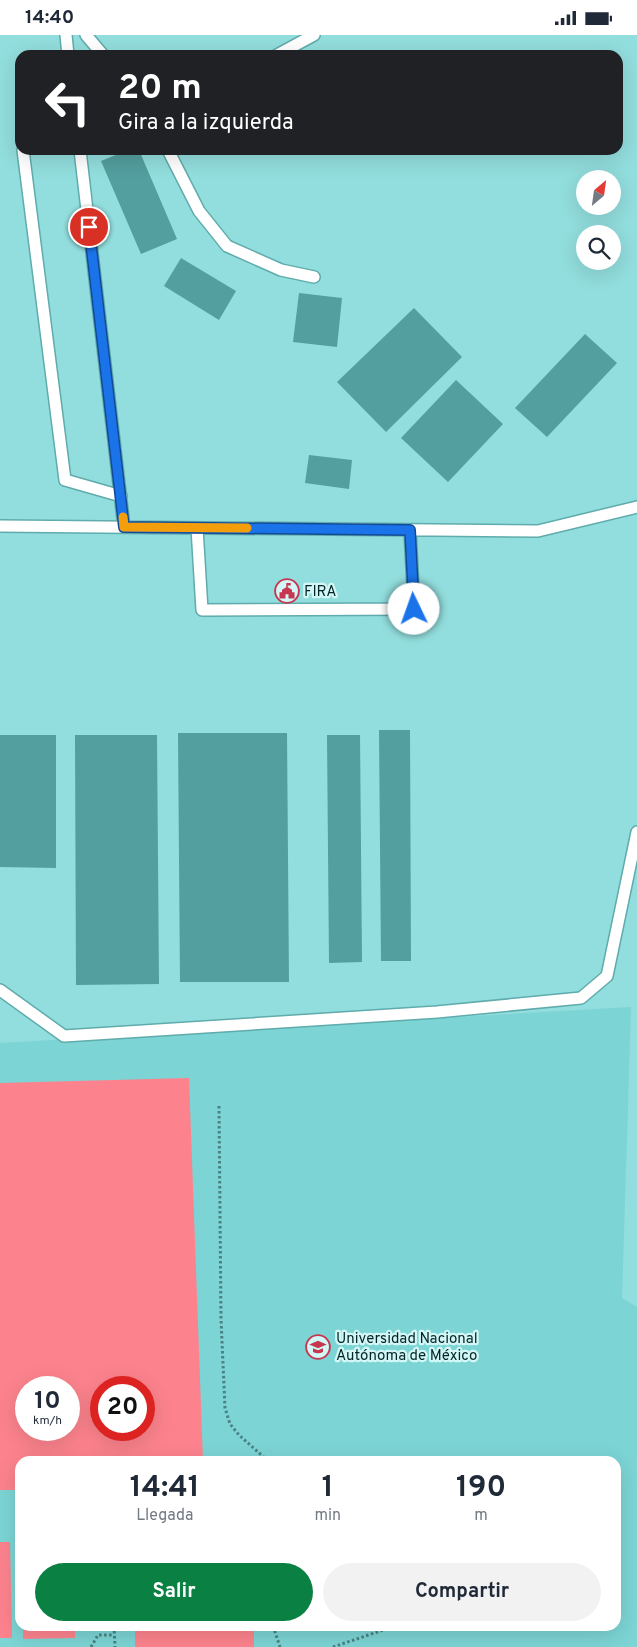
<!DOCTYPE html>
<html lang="es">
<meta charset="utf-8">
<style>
body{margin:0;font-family:Overpass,sans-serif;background:#f2f2f3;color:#1f2937;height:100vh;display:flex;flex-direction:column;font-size:19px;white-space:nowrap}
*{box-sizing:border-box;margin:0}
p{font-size:16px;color:#747a83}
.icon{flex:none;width:28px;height:28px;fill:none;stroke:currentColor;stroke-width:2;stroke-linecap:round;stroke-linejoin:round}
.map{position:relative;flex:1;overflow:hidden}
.side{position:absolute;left:15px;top:1421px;width:606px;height:175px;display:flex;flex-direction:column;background:#fff;border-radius:15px;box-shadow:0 5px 20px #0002}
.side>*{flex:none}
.top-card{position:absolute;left:15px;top:15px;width:608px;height:105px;border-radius:15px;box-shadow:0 5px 20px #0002;background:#202124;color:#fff;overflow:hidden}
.needle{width:32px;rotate:29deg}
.buttons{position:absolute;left:576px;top:135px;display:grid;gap:10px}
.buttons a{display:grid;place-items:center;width:45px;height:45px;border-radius:50%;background:#fff;box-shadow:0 5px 20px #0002;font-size:25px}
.speed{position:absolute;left:15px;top:1341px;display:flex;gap:10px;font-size:25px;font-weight:700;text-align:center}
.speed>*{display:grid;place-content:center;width:65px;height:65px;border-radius:50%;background:#fff;box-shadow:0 5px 20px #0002;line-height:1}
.speed small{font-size:12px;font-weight:400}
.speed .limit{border:8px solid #d22;background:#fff;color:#111}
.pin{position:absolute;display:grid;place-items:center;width:42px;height:42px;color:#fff;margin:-21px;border:2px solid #fff;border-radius:50%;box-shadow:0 1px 5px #0007}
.me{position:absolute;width:55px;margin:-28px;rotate:357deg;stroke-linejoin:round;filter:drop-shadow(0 0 4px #0008)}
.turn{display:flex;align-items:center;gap:18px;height:105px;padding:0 20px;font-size:22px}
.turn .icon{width:65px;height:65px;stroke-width:2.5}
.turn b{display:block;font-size:35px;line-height:42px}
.eta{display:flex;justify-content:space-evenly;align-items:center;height:85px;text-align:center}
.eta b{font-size:30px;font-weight:700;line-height:35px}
.button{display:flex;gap:10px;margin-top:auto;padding:10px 20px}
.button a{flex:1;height:58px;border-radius:30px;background:#0b8043;color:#fff;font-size:20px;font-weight:700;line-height:58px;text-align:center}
.button a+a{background:#f2f2f3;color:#1f2937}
.status{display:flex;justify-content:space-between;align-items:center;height:35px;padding:0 25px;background:#fff;direction:ltr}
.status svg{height:14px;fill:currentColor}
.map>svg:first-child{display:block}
.built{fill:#7cd4d4;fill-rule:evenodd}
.green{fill:#fc838d;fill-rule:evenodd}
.building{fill:#539e9f}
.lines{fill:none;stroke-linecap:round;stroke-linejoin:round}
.service-casing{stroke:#60abab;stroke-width:14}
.path{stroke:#4b8182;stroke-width:3;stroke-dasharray:2.5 2.5;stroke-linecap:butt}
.service{stroke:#fff;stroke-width:11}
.route-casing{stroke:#114b97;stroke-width:12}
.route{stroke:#1a73e8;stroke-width:9}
.slow{stroke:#f59e0b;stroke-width:9}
.labels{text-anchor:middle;stroke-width:4.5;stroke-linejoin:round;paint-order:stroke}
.poi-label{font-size:15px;fill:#042526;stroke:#d2f7f6;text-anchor:start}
</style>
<div class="status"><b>14:40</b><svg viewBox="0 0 49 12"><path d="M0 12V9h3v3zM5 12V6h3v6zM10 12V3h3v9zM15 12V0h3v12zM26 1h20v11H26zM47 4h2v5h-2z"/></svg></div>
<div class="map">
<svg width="637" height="1612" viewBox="0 0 637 1612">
<rect width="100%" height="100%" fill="#92dddd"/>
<path class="built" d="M631 972 622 1263 637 1272V1612H0V1008ZM26 1352H69V1395H26ZM101 1352H144V1395H101ZM20 1426H616V1591H20Z"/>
<path class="green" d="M189 1043 203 1426H20V1455H0V1048ZM26 1352H69V1395H26ZM101 1352H144V1395H101Z
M0 1507H10L12 1603H0Z
M23 1591H75V1603L23 1604Z
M135 1591H254V1612H135Z"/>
<path class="building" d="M128 115H139L177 204 141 219 101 126Z
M181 223 236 256 219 285 164 251Z
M299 258 342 263 337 312 293 307Z
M414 273 462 322 386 397 337 347Z
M585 299 617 328 547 402 515 373Z
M456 345 503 389 448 447 401 403Z
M309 420 352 425 349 454 305 448Z
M379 695H410L411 926H381Z
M178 698H287L289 947H180Z
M0 700H56V833L0 832Z
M75 700H157L159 949 76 950Z
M327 700H360L362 927 329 928Z"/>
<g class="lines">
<g class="service-casing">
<path id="service" d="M66 0 68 20
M86 0 103 20
M277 20 314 0
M23 115 65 445 121 461
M80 115 124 492
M168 115 199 176 227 211 281 235 314 242
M0 491 538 496 637 472
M197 493 202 575 414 574 410 495
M0 955 64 1001 437 977 581 963 607 941 637 797"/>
</g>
<path class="path" d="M219 1071 221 1284 225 1373 230 1389 239 1400 268 1426
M114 1591 115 1612
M273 1591 280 1612
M91 1612 98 1600H114
M333 1612 395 1591"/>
<use href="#service" class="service"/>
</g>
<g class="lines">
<g class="route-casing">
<path id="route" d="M89 192 124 492 410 495 414 574"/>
</g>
<use href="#route" class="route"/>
<path class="slow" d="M123 482 124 492 247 493"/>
</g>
<defs>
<g id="civic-ring" transform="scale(1.25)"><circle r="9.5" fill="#d2f7f6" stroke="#c7374f" stroke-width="1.5"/><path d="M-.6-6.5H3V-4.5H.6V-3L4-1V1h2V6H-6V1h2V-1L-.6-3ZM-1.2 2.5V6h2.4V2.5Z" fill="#c7374f"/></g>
<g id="school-ring" transform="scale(1.25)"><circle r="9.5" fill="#d2f7f6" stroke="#c7374f" stroke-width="1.5"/><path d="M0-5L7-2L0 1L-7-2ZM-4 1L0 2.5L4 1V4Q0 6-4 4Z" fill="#c7374f"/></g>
</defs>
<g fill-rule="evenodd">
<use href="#civic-ring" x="287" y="556"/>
<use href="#school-ring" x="318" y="1312"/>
</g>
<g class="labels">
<g class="poi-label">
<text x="304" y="561">FIRA</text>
<text x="336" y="1308">Universidad Nacional<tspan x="336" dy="17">Autónoma de México</tspan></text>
</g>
</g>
</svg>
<div class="buttons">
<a><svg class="needle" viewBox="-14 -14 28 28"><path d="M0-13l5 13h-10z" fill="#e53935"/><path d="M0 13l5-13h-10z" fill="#747a83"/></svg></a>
<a><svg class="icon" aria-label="search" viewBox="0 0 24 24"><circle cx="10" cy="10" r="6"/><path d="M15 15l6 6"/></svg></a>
</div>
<div class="speed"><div>10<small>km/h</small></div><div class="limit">20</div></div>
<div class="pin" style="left:89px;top:192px;background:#d93025"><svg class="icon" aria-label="arrive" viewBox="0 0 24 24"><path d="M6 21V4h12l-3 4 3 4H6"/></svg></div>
<svg class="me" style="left:414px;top:574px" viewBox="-20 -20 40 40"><circle r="19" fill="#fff"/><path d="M0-13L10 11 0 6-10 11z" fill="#1a73e8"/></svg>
<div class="top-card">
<div class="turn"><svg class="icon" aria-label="left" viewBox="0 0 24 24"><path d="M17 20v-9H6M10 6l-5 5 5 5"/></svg><div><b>20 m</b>Gira a la izquierda</div></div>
</div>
<section class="side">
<div class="eta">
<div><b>14:41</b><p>Llegada</p></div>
<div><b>1</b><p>min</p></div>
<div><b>190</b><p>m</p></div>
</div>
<div class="button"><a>Salir</a><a>Compartir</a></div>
</section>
</div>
